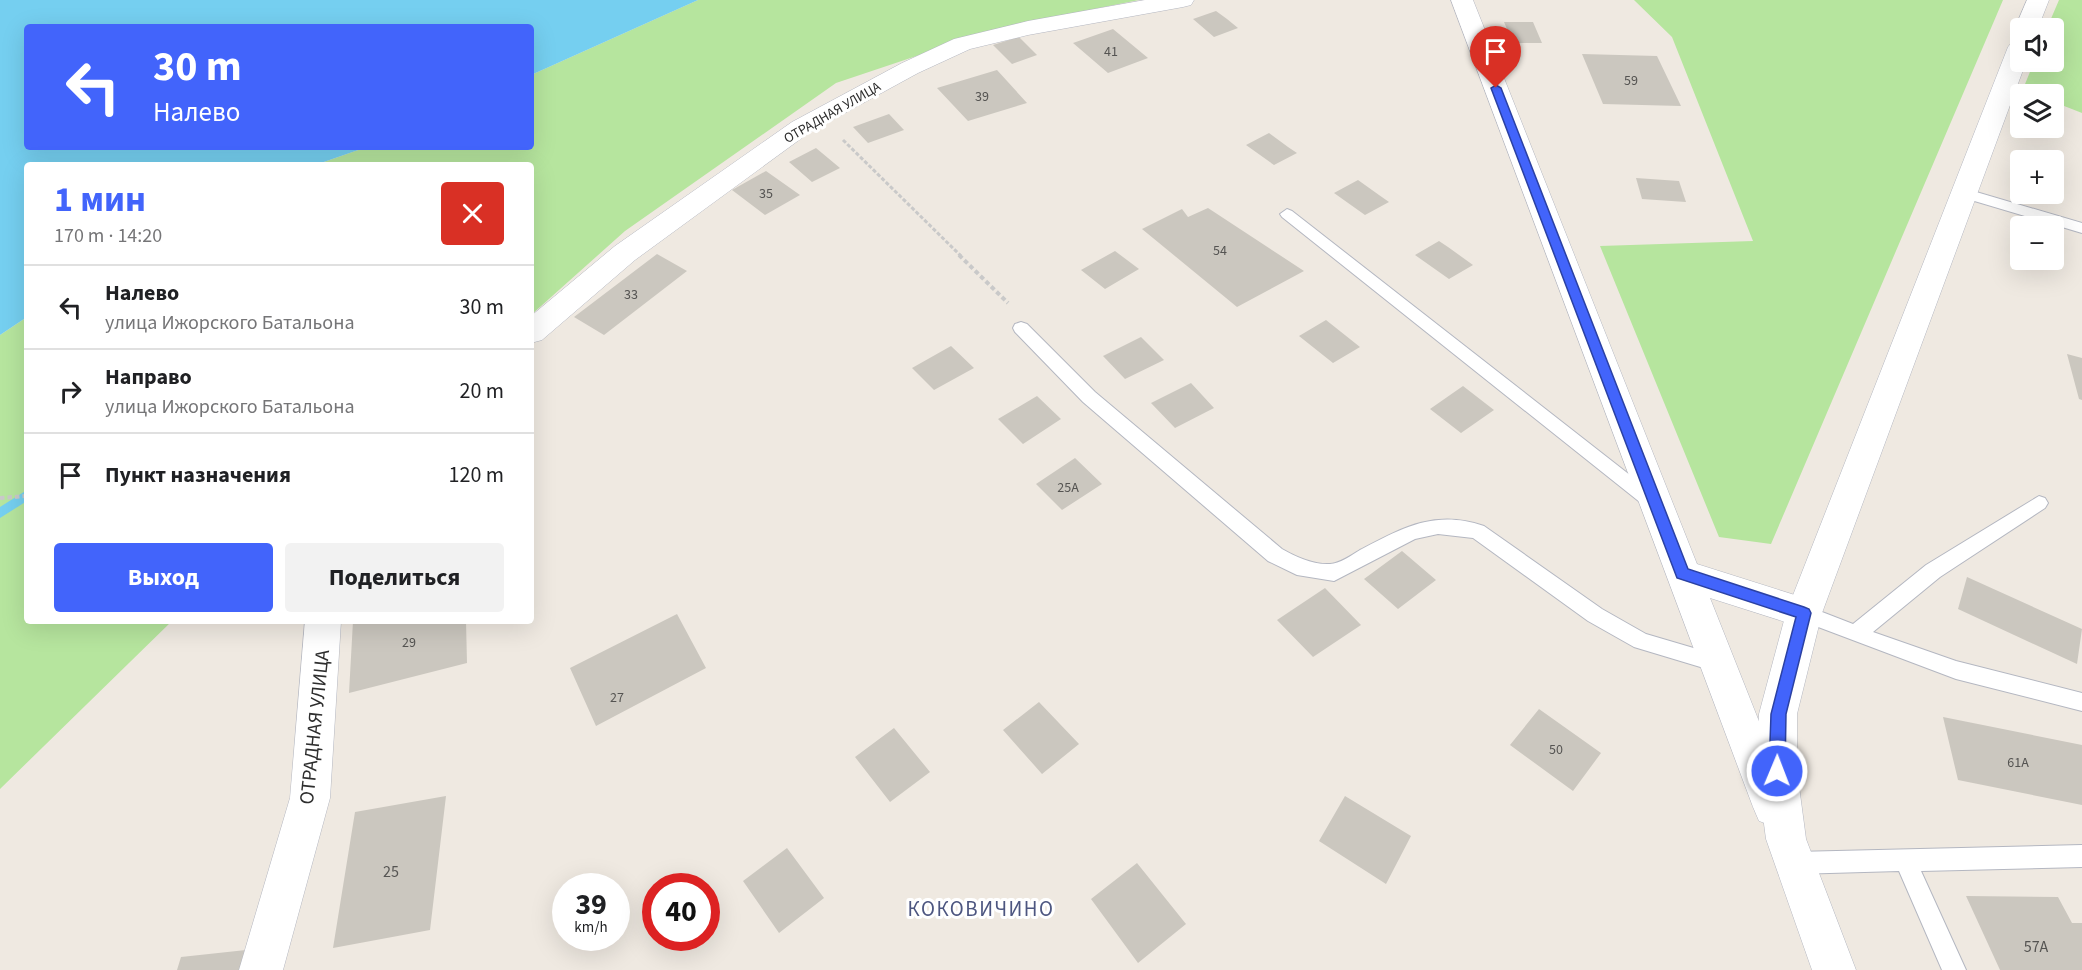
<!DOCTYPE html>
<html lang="ru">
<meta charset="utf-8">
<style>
body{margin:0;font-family:"Source Sans 3",sans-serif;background:#f2f2f2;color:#202124;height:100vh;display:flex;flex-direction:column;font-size:22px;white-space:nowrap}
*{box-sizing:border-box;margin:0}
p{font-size:20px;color:#757577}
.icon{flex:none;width:33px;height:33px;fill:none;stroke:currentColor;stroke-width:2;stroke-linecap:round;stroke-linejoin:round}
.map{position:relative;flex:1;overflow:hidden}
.side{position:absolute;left:24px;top:162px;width:510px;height:462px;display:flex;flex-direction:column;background:#fff;border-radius:6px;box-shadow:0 6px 24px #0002}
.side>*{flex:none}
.banner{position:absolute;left:24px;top:24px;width:510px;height:126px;border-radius:6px;box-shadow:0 6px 24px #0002;background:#4264fb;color:#fff;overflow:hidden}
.fabs{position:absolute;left:2010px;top:18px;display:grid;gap:12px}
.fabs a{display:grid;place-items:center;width:54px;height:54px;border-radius:6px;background:#fff;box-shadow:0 6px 24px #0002;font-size:30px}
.speed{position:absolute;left:552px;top:873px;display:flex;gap:12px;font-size:30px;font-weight:700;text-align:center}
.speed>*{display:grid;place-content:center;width:78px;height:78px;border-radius:50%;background:#fff;box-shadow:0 6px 24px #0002;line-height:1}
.speed small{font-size:15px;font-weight:400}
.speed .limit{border:9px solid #d22;background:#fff;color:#111}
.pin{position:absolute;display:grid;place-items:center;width:51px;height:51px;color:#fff;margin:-62px -26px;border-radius:50% 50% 50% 0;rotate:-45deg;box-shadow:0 0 6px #0007}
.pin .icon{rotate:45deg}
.me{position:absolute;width:66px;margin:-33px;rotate:1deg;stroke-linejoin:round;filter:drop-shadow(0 0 4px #0008)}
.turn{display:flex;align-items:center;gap:21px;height:126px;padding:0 30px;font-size:27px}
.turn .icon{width:78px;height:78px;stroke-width:2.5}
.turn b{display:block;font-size:42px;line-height:51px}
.round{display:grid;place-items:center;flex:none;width:63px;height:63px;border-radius:6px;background:#f2f2f2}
.headline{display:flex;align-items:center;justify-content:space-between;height:102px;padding:0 30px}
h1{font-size:36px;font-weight:700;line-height:45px;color:#4264fb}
.button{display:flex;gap:12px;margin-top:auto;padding:12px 30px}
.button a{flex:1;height:69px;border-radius:6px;background:#4264fb;color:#fff;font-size:24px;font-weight:700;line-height:69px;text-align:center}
.button a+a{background:#f2f2f2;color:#202124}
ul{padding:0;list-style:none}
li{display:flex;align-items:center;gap:18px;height:84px;padding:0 30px;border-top:2px solid #e0e0e0}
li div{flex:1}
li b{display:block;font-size:22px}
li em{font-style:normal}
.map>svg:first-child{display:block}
.green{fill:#b6e59e}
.water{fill:#75cff0}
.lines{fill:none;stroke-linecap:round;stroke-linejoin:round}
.stream{fill:#75cff0;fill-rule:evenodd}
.building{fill:#cbc7bf}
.service-casing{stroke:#b4b7c1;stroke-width:2}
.minor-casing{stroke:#b4b7c1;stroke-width:1}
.tertiary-casing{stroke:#b4b7c1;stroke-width:1}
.path-far1{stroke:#c9c9c9;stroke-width:3;stroke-dasharray:4 2;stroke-linecap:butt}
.path{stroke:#c9c9c9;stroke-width:4;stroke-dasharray:4.5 3;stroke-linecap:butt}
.service{fill:#fff;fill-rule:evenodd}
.minor{fill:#fff;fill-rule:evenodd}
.tertiary{fill:#fff;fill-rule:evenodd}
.route{fill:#4264fb;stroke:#2b41a3;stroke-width:1.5}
.labels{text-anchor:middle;stroke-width:6;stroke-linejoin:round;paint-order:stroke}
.number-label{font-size:14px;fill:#555452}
.far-street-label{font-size:14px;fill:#2e2e2e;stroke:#fff}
.near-number-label{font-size:16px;fill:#555452}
.near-street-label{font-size:20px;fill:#2e2e2e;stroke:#fff}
.near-neighbourhood-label{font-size:21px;letter-spacing:1.5px;fill:#4d5680;stroke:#fff}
</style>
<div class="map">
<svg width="2082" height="970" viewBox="0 0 2082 970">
<rect width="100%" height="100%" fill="#efe9e1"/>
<path class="green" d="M698 0H1139L1000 28 836 83 625 231 531 315V165H315L367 147H531V75Z
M1634 0H2003L1771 544 1719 537 1600 246 1753 241 1672 37Z
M2059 0H2082V113L2054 102V94H2035L2023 89 2034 62H2054V28H2047Z
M27 317V621H172L0 789V335Z"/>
<path class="water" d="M0 0H698L531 75V27H27V147H367L315 165H27V317L0 335Z"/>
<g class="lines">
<path class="stream" d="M27 490V501L0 518V507Z"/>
</g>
<path class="building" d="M1216 11 1227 19 1238 28 1214 37 1193 19Z
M1504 22H1533L1542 43H1513Z
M1113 29 1148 58 1108 73 1073 43Z
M1019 37 1037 55 1012 64 993 45Z
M1582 54 1657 56 1681 106 1603 104Z
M997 70 1027 103 968 121 937 88Z
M889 114 904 130 868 143 853 127Z
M1269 133 1288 147 1297 153 1274 165 1246 145Z
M816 148 840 168 812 182 789 162Z
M766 171 800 195 765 215 732 190Z
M1636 178 1679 181 1686 202 1642 199Z
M1358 180 1379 195 1389 202 1365 215 1334 193Z
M1208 208 1304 271 1237 307 1142 229 1182 209 1188 217Z
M1439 241 1448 247 1473 265 1449 279 1415 255Z
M1115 251 1139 269 1105 289 1081 270Z
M657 254 687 271 604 335 574 317Z
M1326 320 1360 347 1333 363 1299 336Z
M1141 337 1164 360 1125 379 1103 356Z
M951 346 974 368 934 390 912 368Z
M2067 354 2082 358V400L2079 399Z
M1191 383 1214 408 1175 428 1151 403Z
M1463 386 1494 410 1461 433 1430 409Z
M1037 396 1061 419 1023 444 998 419Z
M1075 458 1102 484 1062 510 1036 484Z
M1402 551 1436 580 1398 609 1364 579Z
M1967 577 2082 629 2077 664 1958 609Z
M1325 588 1361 625 1313 657 1277 620Z
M677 614 706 668 596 726 570 668Z
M353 621H466L467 663 349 693Z
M1039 702 1079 744 1042 774 1003 730Z
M1539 709 1601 753 1573 791 1510 745Z
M1943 717 2082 745V805L1958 780Z
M894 728 930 772 890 802 855 757Z
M446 796 430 930 333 948 355 812Z
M1345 796 1411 836 1386 884 1319 841Z
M787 848 824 898 779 933 743 881Z
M1137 863 1186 924 1138 963 1091 899Z
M1966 896 2058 897 2072 923H2082V970H2000Z
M246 950 239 970H177L181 957Z"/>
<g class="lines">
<g class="service-casing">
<path id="service" d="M1966 189 2082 223V233L1961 197 1959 194Z
M1287 209 1292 211 1658 497 1661 502 1658 507 1652 509 1646 507 1282 217 1280 214Z
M1021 322 1027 324 1095 392 1282 549C1296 557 1313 565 1330 564 1339 564 1352 555 1360 550 1402 528 1435 509 1484 526L1602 609 1646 634 1724 657 1727 663 1724 669 1717 672 1634 647 1588 621 1473 538 1438 534 1415 539 1334 581 1297 575 1268 561 1083 402 1015 332 1013 328 1015 324Z
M2039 496 2045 498 2048 503 2045 508 1940 577 1873 632 1956 661 2082 693V711L1956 679 1797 619 1794 613 1797 607 1804 605 1853 624 1926 565Z
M2082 845V867L1921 871 1966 970H1942L1899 871 1795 874 1787 871 1784 863 1787 855 1795 852Z"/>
</g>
<g class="minor-casing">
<path id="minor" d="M1145 0H1194L1191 5 1183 7 1028 35 970 49 918 73 810 132 635 260 542 340 531 343V316L615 246 792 122 902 63 954 39 1028 21Z
M1451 0H1473L1697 564 1817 602 1822 613 1817 624 1804 628 1710 598 1793 807 1787 821 1773 826 1759 821 1753 807Z
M305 621H341L330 798 283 970H239L290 798Z"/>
</g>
<g class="tertiary-casing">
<path id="tertiary" d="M2027 0H2049L2038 28H2020V33L2015 28Z
M2020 40V62H2026L1822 613 1797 714V771L1806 839 1856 970H1812L1766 839 1757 771 1759 714 1786 613 2008 47 2012 42Z"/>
</g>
<path class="path-far1" d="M843 140 961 256"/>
<path class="path" d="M959 255 1008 303
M0 498 27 496"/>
<use href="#service" class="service"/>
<use href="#minor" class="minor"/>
<use href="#tertiary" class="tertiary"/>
</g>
<path class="route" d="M1496 85 1501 88 1688 569 1804 607 1809 609 1811 613 1786 714 1785 771 1783 777 1777 779 1772 777 1769 771 1771 714 1796 617 1677 578 1491 88Z"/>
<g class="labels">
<g class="number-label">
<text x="1111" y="56">41</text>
<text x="1631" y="85">59</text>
<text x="982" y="101">39</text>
<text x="766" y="198">35</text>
<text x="1220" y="255">54</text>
<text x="631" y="299">33</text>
<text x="1068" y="492">25А</text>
<text x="409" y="647">29</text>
<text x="617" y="702">27</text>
<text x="1556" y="754">50</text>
<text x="2018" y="767">61А</text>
</g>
<g class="far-street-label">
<text transform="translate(832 112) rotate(-30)" y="5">ОТРАДНАЯ УЛИЦА</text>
</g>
<g class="near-number-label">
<text x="391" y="877">25</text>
<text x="2036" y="952">57А</text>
</g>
<g class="near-street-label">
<text transform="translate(314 727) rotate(-84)" y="7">ОТРАДНАЯ УЛИЦА</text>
</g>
<g class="near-neighbourhood-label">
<text x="981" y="916">КОКОВИЧИНО</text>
</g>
</g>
</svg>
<div class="fabs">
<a><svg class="icon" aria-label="sound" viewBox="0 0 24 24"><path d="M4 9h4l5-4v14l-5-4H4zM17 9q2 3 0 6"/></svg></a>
<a><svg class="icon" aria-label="layers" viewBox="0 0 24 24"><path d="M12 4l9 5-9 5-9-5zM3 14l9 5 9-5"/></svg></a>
<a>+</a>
<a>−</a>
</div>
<div class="speed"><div>39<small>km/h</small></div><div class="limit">40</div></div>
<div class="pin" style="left:1496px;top:88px;background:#d93025"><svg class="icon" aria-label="arrive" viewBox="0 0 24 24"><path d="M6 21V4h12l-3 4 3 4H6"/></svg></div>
<svg class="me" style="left:1777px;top:771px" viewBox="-20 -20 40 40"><circle r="17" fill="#4264fb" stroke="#fff" stroke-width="3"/><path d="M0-11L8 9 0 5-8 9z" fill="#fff"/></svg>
<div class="banner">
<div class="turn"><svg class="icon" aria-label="left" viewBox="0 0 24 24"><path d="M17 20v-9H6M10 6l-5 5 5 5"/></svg><div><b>30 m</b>Налево</div></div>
</div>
<section class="side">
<div class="headline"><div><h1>1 мин</h1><p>170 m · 14:20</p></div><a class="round" style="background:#d93025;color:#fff"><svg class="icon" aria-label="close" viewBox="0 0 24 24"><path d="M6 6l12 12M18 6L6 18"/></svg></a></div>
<ul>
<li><svg class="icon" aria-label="left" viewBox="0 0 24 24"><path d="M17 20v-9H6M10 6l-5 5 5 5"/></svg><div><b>Налево</b><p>улица Ижорского Батальона</p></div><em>30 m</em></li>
<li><svg class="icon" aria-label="right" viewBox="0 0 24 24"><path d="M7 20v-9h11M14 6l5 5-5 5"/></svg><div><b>Направо</b><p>улица Ижорского Батальона</p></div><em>20 m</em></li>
<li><svg class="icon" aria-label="arrive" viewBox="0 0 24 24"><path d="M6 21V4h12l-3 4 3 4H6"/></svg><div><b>Пункт назначения</b></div><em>120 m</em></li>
</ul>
<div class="button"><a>Выход</a><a>Поделиться</a></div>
</section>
</div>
